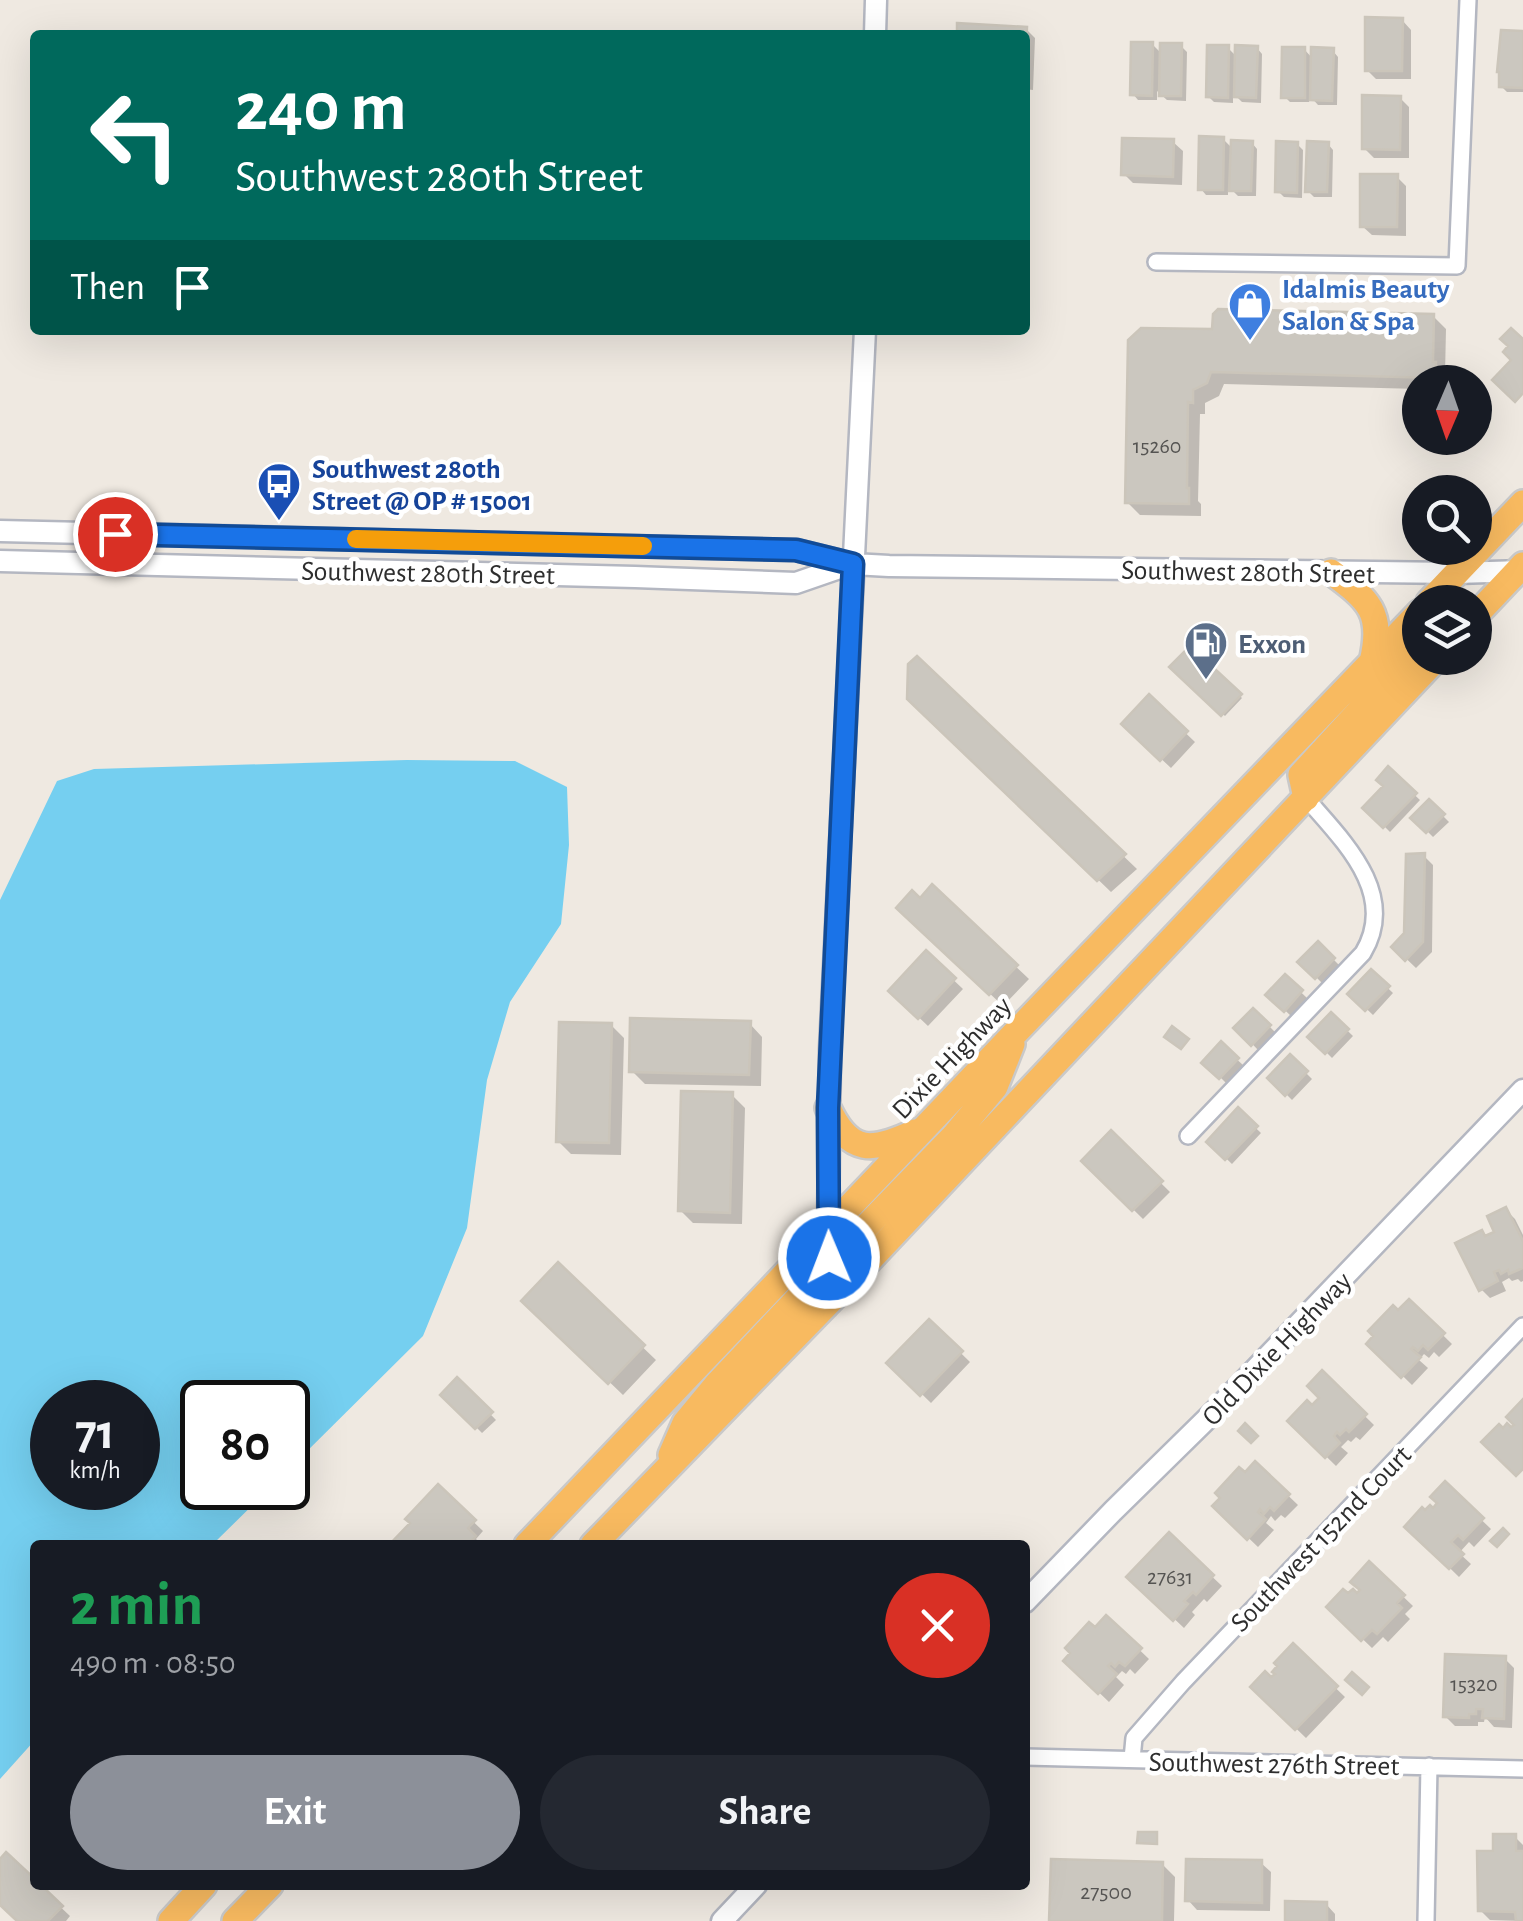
<!DOCTYPE html>
<meta charset="utf-8">
<style>
body{margin:0;font-family:"Alegreya Sans",sans-serif;background:#242831;color:#f1f3f6;height:100vh;display:flex;flex-direction:column;font-size:38px;white-space:nowrap}
*{box-sizing:border-box;margin:0}
p{font-size:32px;color:#9ea1a6}
.icon{flex:none;width:55px;height:55px;fill:none;stroke:currentColor;stroke-width:2;stroke-linecap:round;stroke-linejoin:round}
.map{position:relative;flex:1;overflow:hidden}
.side{position:absolute;left:30px;top:1540px;width:1000px;height:350px;display:flex;flex-direction:column;background:#171b24;border-radius:10px;box-shadow:0 10px 40px #0002}
.side>*{flex:none}
.hud{position:absolute;left:30px;top:30px;width:1000px;height:305px;border-radius:10px;box-shadow:0 10px 40px #0002;background:#00695c;color:#fff;overflow:hidden}
.needle{width:65px;rotate:182deg}
.fabs{position:absolute;left:1402px;top:365px;display:grid;gap:20px}
.fabs a{display:grid;place-items:center;width:90px;height:90px;border-radius:50%;background:#171b24;box-shadow:0 10px 40px #0002;font-size:50px}
.speed{position:absolute;left:30px;top:1380px;display:flex;gap:20px;font-size:50px;font-weight:700;text-align:center}
.speed>*{display:grid;place-content:center;width:130px;height:130px;border-radius:50%;background:#171b24;box-shadow:0 10px 40px #0002;line-height:1}
.speed small{font-size:25px;font-weight:400}
.speed .limit{border:5px solid #111;border-radius:15px;background:#fff;color:#111}
.pin{position:absolute;display:grid;place-items:center;width:85px;height:85px;color:#fff;margin:-42px;border:5px solid #fff;border-radius:50%;box-shadow:0 2px 10px #0007}
.me{position:absolute;width:110px;margin:-55px;rotate:359deg;stroke-linejoin:round;filter:drop-shadow(0 0 8px #0008)}
.turn{display:flex;align-items:center;gap:35px;height:210px;padding:0 40px;font-size:45px}
.turn .icon{width:130px;height:130px;stroke-width:2.5}
.turn b{display:block;font-size:70px;line-height:85px}
.then{display:flex;align-items:center;height:95px;padding:0 40px;background:#0003;gap:20px;font-size:38px}
.round{display:grid;place-items:center;flex:none;width:105px;height:105px;border-radius:52px;background:#242831}
.head{display:flex;align-items:center;justify-content:space-between;height:170px;padding:0 40px}
h1{font-size:60px;font-weight:700;line-height:75px;color:#1e9e55}
.cta{display:flex;gap:20px;margin-top:auto;padding:20px 40px}
.cta a{flex:1;height:115px;border-radius:60px;background:#8c9099;color:#fff;font-size:40px;font-weight:700;line-height:115px;text-align:center}
.cta a+a{background:#242831;color:#f1f3f6}
.map>svg:first-child{display:block}
.water{fill:#75cff0;fill-rule:evenodd}
.shadow{fill:#0003}
.building{fill:#cbc7bf;stroke:#cbc5ba;stroke-width:2.5}
.lines{fill:none;stroke-linecap:round;stroke-linejoin:round}
.minor-casing{stroke:#b4b7c1;stroke-width:20}
.tertiary-casing{stroke:#b4b7c1;stroke-width:25}
.trunk-casing{stroke:#c9c9c9;stroke-width:30}
.minor{stroke:#fff;stroke-width:15}
.tertiary{stroke:#fff;stroke-width:20}
.trunk{stroke:#f8ba60;stroke-width:25}
.route-casing{stroke:#114b97;stroke-width:25}
.route{stroke:#1a73e8;stroke-width:18}
.slow{stroke:#f59e0b;stroke-width:18}
.labels{text-anchor:middle;stroke-width:9;stroke-linejoin:round;paint-order:stroke}
.number-label{font-size:22px;fill:#555452}
.shop-label{font-size:28px;font-weight:bold;fill:#366cbe;stroke:#fff;text-anchor:start}
.transit-label{font-size:28px;font-weight:bold;fill:#164399;stroke:#fff;text-anchor:start}
.street-label{font-size:28px;fill:#2e2e2e;stroke:#fff}
.service-label{font-size:28px;font-weight:bold;fill:#4e5e75;stroke:#fff;text-anchor:start}
</style>
<div class="map">
<svg width="1523" height="1921" viewBox="0 0 1523 1921">
<rect width="100%" height="100%" fill="#efe9e1"/>
<path class="water" d="M407 760 515 761 567 787 569 845 561 924 510 1002 487 1080 467 1228 423 1336 288 1470V1402H202V1488H270L212 1545H35V1740L0 1779V900L57 781 94 769ZM52 1402H138V1488H52Z"/>
<path class="shadow" d="M1402 20 1411 30V79H1376L1367 70Z
M1026 29 1035 38 1033 90 1025 89V35H959Z
M1523 34V92H1507L1501 86Z
M1152 44 1162 54 1181 46 1187 52 1186 101 1167 100 1157 91V100H1138L1133 94Z
M1228 48 1237 57 1257 48 1262 54 1261 103 1242 102 1233 93V103L1214 102 1208 96Z
M1304 49 1313 59 1333 51 1338 57 1337 105H1318L1310 96 1309 102H1290L1284 96Z
M1400 98 1409 107V158H1374L1364 148Z
M1223 139 1233 149 1252 143 1257 149 1256 196H1238L1228 186V195H1206L1201 189Z
M1173 142 1183 151 1182 185 1133 183 1124 174Z
M1297 144 1303 150 1302 198 1284 197 1278 191Z
M1328 144 1333 150 1332 197H1314L1308 191Z
M1397 177 1406 186V236L1372 235 1362 226Z
M1433 316 1446 329 1445 375 1447 382H1420V389L1224 384 1219 396 1205 403V414H1200L1198 501 1201 504V516L1140 515 1127 502 1215 332Z
M1190 649 1242 698 1225 716 1173 667Z
M917 659 1137 869 1111 892 909 698Z
M1149 698 1195 742 1171 768 1124 724Z
M1388 770 1420 800 1390 832 1366 808 1386 786Z
M1429 802 1449 822 1433 837 1414 818Z
M1424 856 1433 865 1432 952 1416 968 1394 947 1406 934Z
M932 888 1029 979 1003 1006 899 908 920 901Z
M1318 944 1339 965 1322 983 1301 962Z
M926 954 963 989 928 1026 891 991Z
M1371 972 1393 993 1373 1015 1351 994Z
M1285 977 1307 998 1291 1016 1269 995Z
M1254 1011 1275 1032 1258 1050 1237 1028Z
M1331 1015 1353 1036 1332 1058 1311 1037Z
M750 1024 762 1037 761 1086 645 1084 632 1071Z
M611 1025 624 1038 621 1155 571 1154 558 1141Z
M1221 1045 1243 1065 1226 1083 1205 1062Z
M1290 1057 1312 1079 1292 1100 1270 1078Z
M732 1095 745 1108 742 1224 693 1223 680 1210Z
M1238 1111 1261 1133 1232 1164 1209 1142Z
M1111 1134 1170 1192 1143 1219 1084 1161Z
M1506 1210 1515 1219 1523 1235V1281L1521 1282 1518 1279 1512 1281 1509 1278 1502 1282 1506 1291 1490 1298 1481 1289 1486 1238 1497 1233Z
M558 1266 656 1360 623 1395 525 1301Z
M1409 1302 1452 1344 1439 1357 1434 1352 1429 1358 1424 1354 1419 1360 1428 1368 1412 1385 1370 1344Z
M929 1322 970 1362 931 1403 890 1363Z
M1322 1374 1374 1425 1360 1440 1356 1437 1351 1442 1348 1440 1341 1447 1348 1453 1336 1466 1290 1421 1312 1408 1322 1398Z
M457 1380 496 1420 482 1433 444 1395Z
M1255 1464 1298 1505 1285 1518 1281 1515 1275 1521 1271 1516 1266 1523 1274 1530 1258 1547 1215 1506Z
M1445 1485 1491 1529 1474 1547 1469 1542 1459 1553 1471 1564 1459 1577 1408 1527 1433 1511 1440 1503Z
M438 1488 483 1531 476 1539 482 1545H392L413 1523Z
M1169 1536 1222 1586 1207 1602 1204 1599 1192 1612 1195 1615 1184 1628 1130 1577Z
M1370 1565 1413 1606 1405 1614 1410 1619 1388 1642 1383 1637 1372 1648 1329 1607 1348 1597 1357 1596 1363 1591Z
M1106 1618 1149 1659 1135 1674 1130 1669 1126 1674 1122 1671 1116 1677 1124 1685 1109 1702 1066 1661Z
M1293 1647 1345 1697 1306 1738 1253 1687 1272 1681Z
M1505 1659 1514 1668 1512 1728 1494 1727 1485 1717 1484 1722H1478V1726H1455L1445 1716Z
M1515 1837 1523 1845V1921L1490 1920 1480 1910 1496 1854Z
M0 1862 35 1883 70 1916 66 1921H20L0 1902Z
M1261 1863 1271 1872 1270 1911 1197 1910 1188 1900Z
M1162 1864 1175 1877 1174 1921H1051Z
M1326 1904 1335 1914V1921H1288Z"/>
<path class="building" d="M1365 17 1403 18 1402 71H1365Z
M957 23 1027 27 1025 74V35H957Z
M1501 30 1523 31V88L1499 87V72H1497Z
M1131 42H1153L1152 96 1130 95Z
M1160 43H1182L1181 96H1159Z
M1207 45H1229L1228 98 1206 97Z
M1235 45 1258 46 1256 98 1234 97Z
M1282 47H1305V98H1281Z
M1311 47 1334 48 1332 101 1310 100Z
M1362 95 1401 96 1400 150 1362 149Z
M1199 136 1224 137 1223 190H1198Z
M1122 138 1174 139 1173 177 1121 175Z
M1231 140 1253 141 1251 191H1229Z
M1276 141 1298 142 1297 193 1275 192Z
M1307 141 1329 142 1327 192H1305Z
M1360 174H1398L1397 227H1360Z
M1218 309 1434 314 1433 362H1436L1435 378 1211 372 1207 383 1193 390V403L1188 402 1187 488H1189V504L1125 503 1128 340 1141 328 1212 329 1213 314Z
M1511 328 1523 339V393L1515 402 1492 380 1511 360 1503 352 1508 346 1500 339Z
M1190 646 1242 694 1221 716 1169 667Z
M917 656 1126 854 1097 881 907 699 908 664Z
M1149 694 1188 731 1160 761 1121 724Z
M1388 766 1417 793 1383 828 1362 808 1383 786 1376 780Z
M1429 799 1445 814 1426 833 1410 818Z
M1425 853 1423 942 1405 961 1391 947 1404 933 1406 854Z
M932 884 1018 965 989 995 896 908 912 890 920 898Z
M1318 941 1335 958 1315 979 1297 962Z
M926 950 956 978 918 1019 888 991Z
M1371 969 1390 986 1365 1011 1347 994Z
M1285 974 1303 990 1284 1012 1265 995Z
M1253 1008 1271 1025 1251 1046 1233 1028Z
M1331 1012 1349 1029 1325 1054 1307 1037Z
M630 1018 751 1021 749 1075 629 1072Z
M559 1022 612 1023 609 1143 556 1142Z
M1172 1026 1189 1039 1181 1049 1164 1037Z
M1221 1041 1239 1058 1219 1079 1201 1063Z
M1290 1054 1308 1071 1285 1096 1267 1078Z
M681 1091 733 1092 730 1213 678 1211Z
M1238 1107 1258 1126 1225 1160 1206 1142Z
M1111 1130 1163 1181 1132 1211 1081 1161Z
M1506 1207 1523 1241V1268L1509 1274 1508 1270 1501 1274 1499 1270 1494 1272 1498 1281 1479 1291 1455 1243 1482 1230 1485 1236 1494 1232 1487 1216Z
M558 1262 645 1345 608 1384 521 1301Z
M1409 1299 1445 1333 1428 1350 1423 1345 1418 1351 1413 1347 1411 1349 1421 1357 1401 1378 1366 1344 1373 1336 1368 1331 1393 1305 1398 1310Z
M929 1319 963 1351 920 1396 886 1363Z
M1322 1370 1367 1414 1349 1432 1346 1429 1340 1435 1337 1432 1334 1436 1340 1443 1325 1458 1287 1421 1307 1400 1312 1405 1319 1398 1307 1386Z
M457 1377 493 1412 475 1429 440 1395Z
M1523 1399V1469L1516 1476 1481 1442 1499 1424 1503 1428 1507 1423 1511 1427 1514 1425 1506 1417Z
M1245 1423 1258 1436 1251 1443 1238 1431Z
M1255 1461 1290 1494 1274 1511 1270 1507 1264 1514 1260 1509 1258 1512 1266 1519 1247 1540 1212 1506 1220 1498 1215 1493 1239 1467 1245 1472Z
M1445 1481 1484 1518 1463 1540 1458 1535 1451 1542 1464 1554 1449 1569 1404 1527 1422 1507 1425 1510 1430 1505 1433 1508 1437 1503 1430 1497Z
M438 1484 476 1520 468 1528 476 1536 468 1545H389L410 1523 405 1519Z
M1503 1528 1509 1534 1497 1547 1490 1541Z
M1169 1532 1214 1575 1196 1595 1193 1592 1184 1601 1188 1604 1173 1621 1126 1577Z
M1369 1561 1405 1595 1397 1603 1402 1608 1377 1634 1372 1630 1361 1641 1326 1607 1343 1589 1348 1593 1353 1589 1357 1593 1360 1590 1350 1582Z
M1106 1615 1142 1648 1125 1666 1119 1662 1115 1667 1111 1663 1108 1666 1117 1674 1098 1694 1063 1661 1070 1653 1065 1648 1089 1622 1095 1627Z
M1293 1643 1338 1686 1295 1730 1250 1687 1265 1671 1271 1677 1275 1674 1272 1672 1277 1666 1274 1663Z
M1445 1654 1506 1656 1504 1719 1482 1718 1483 1709H1476V1714H1469V1718L1443 1717Z
M1352 1672 1369 1687 1362 1695 1345 1680Z
M1138 1832H1157V1844L1137 1843Z
M1493 1834H1516V1851H1523V1921H1516L1515 1912 1478 1911 1477 1851H1493Z
M6 1852 35 1879V1885H41L63 1906 48 1921H17L0 1905V1859Z
M1051 1859 1163 1862 1162 1921H1049Z
M1186 1859 1262 1860V1903L1185 1901Z
M1285 1901 1327 1902V1921H1285Z"/>
<g class="lines">
<g class="minor-casing">
<path id="minor" d="M1156 262 1457 266 1468 0
M1188 1136 1363 953C1399 893 1342 840 1306 798
M1025 1757 1523 1769
M1132 1759 1134 1738 1183 1682 1523 1326
M1426 1921 1429 1766"/>
</g>
<g class="tertiary-casing">
<path id="tertiary" d="M875 35 876 0
M0 531 796 550 853 564 889 566 1456 573 1523 571
M0 561 635 577 796 583 851 564
M828 1228 830 1049 865 330
M1025 1602 1113 1511 1222 1404 1523 1090
M722 1921 756 1885"/>
</g>
<g class="trunk-casing">
<path id="trunk" d="M1331 572C1369 600 1384 612 1372 662
M1429 602 1523 503
M1475 616 1523 565
M1306 798 1301 775 1420 645
M828 1108C850 1155 872 1152 915 1132
M861 1269C850 1255 851 1248 860 1233L954 1136 995 1087 1012 1044
M671 1455 685 1423 718 1383 825 1270 829 1258 828 1228
M527 1545 1018 1030 1420 612
M593 1545 861 1269 1437 658
M171 1921 204 1885
M235 1921 270 1885"/>
</g>
<use href="#minor" class="minor"/>
<use href="#tertiary" class="tertiary"/>
<use href="#trunk" class="trunk"/>
</g>
<g class="lines">
<g class="route-casing">
<path id="route" d="M115 534 796 550 853 564 828 1108 829 1258"/>
</g>
<use href="#route" class="route"/>
<path class="slow" d="M356 539 643 546"/>
</g>
<defs>
<g id="shop-pin" transform="scale(2.25)"><path d="M0 17L-7.5 6A9.5 9.5 0 1 1 7.5 6Z" fill="#3f7fe0" stroke="#fff"/><path d="M-5-2.5h2.3a2.7 3.5 0 0 1 5.4 0H5L5.5 6h-11ZM-1.5-2.5h3a1.5 2.3 0 0 0-3 0Z" fill="#fff"/></g>
<g id="bus-pin" transform="scale(2.25)"><path d="M0 17L-7.5 6A9.5 9.5 0 1 1 7.5 6Z" fill="#1a4fb4" stroke="#fff"/><path d="M-5-6H5V4H4V6H2V4H-2V6H-4V4H-5ZM-3.5-4V0h7V-4ZM-3.5 1.2v1.5H-2V1.2ZM2 1.2v1.5H3.5V1.2Z" fill="#fff"/></g>
<g id="fuel-pin" transform="scale(2.25)"><path d="M0 17L-7.5 6A9.5 9.5 0 1 1 7.5 6Z" fill="#5c6f8a" stroke="#fff"/><path d="M-5.5-6h7V0h2V4h1.3V-2.5L3-4.5l.8-.8L6-3V5H2.5V1h-1V6h-7ZM-4.2-4.7v3.2H.2V-4.7Z" fill="#fff"/></g>
</defs>
<g fill-rule="evenodd">
<use href="#shop-pin" x="1250" y="304"/>
<use href="#bus-pin" x="279" y="484"/>
<use href="#fuel-pin" x="1206" y="643"/>
</g>
<g class="labels">
<g class="number-label">
<text x="1157" y="453">15260</text>
<text x="1170" y="1584">27631</text>
<text x="1474" y="1691">15320</text>
<text x="1106" y="1899">27500</text>
</g>
<g class="shop-label">
<text x="1282" y="298">Idalmis Beauty<tspan x="1282" dy="32">Salon &amp; Spa</tspan></text>
</g>
<g class="transit-label">
<text x="312" y="478">Southwest 280th<tspan x="312" dy="32">Street @ OP # 15001</tspan></text>
</g>
<g class="street-label">
<text transform="translate(1248 571) rotate(1)" y="10">Southwest 280th Street</text>
<text transform="translate(428 572) rotate(1)" y="10">Southwest 280th Street</text>
<text transform="translate(951 1057) rotate(-46)" y="10">Dixie Highway</text>
<text transform="translate(1276 1348) rotate(-46)" y="10">Old Dixie Highway</text>
<text transform="translate(1320 1538) rotate(-46)" y="10">Southwest 152nd Court</text>
<text transform="translate(1274 1763) rotate(1)" y="10">Southwest 276th Street</text>
</g>
<g class="service-label">
<text x="1238" y="653">Exxon</text>
</g>
</g>
</svg>
<div class="fabs">
<a><svg class="needle" viewBox="-14 -14 28 28"><path d="M0-13l5 13h-10z" fill="#e53935"/><path d="M0 13l5-13h-10z" fill="#9ea1a6"/></svg></a>
<a><svg class="icon" aria-label="search" viewBox="0 0 24 24"><circle cx="10" cy="10" r="6"/><path d="M15 15l6 6"/></svg></a>
<a><svg class="icon" aria-label="layers" viewBox="0 0 24 24"><path d="M12 4l9 5-9 5-9-5zM3 14l9 5 9-5"/></svg></a>
</div>
<div class="speed"><div>71<small>km/h</small></div><div class="limit">80</div></div>
<div class="pin" style="left:115px;top:534px;background:#d93025"><svg class="icon" aria-label="arrive" viewBox="0 0 24 24"><path d="M6 21V4h12l-3 4 3 4H6"/></svg></div>
<svg class="me" style="left:829px;top:1258px" viewBox="-20 -20 40 40"><circle r="17" fill="#1a73e8" stroke="#fff" stroke-width="3"/><path d="M0-11L8 9 0 5-8 9z" fill="#fff"/></svg>
<div class="hud">
<div class="turn"><svg class="icon" aria-label="left" viewBox="0 0 24 24"><path d="M17 20v-9H6M10 6l-5 5 5 5"/></svg><div><b>240 m</b>Southwest 280th Street</div></div>
<div class="then">Then<svg class="icon" aria-label="arrive" viewBox="0 0 24 24"><path d="M6 21V4h12l-3 4 3 4H6"/></svg></div>
</div>
<section class="side">
<div class="head"><div><h1>2 min</h1><p>490 m · 08:50</p></div><a class="round" style="background:#d93025;color:#fff"><svg class="icon" aria-label="close" viewBox="0 0 24 24"><path d="M6 6l12 12M18 6L6 18"/></svg></a></div>
<div class="cta"><a>Exit</a><a>Share</a></div>
</section>
</div>
